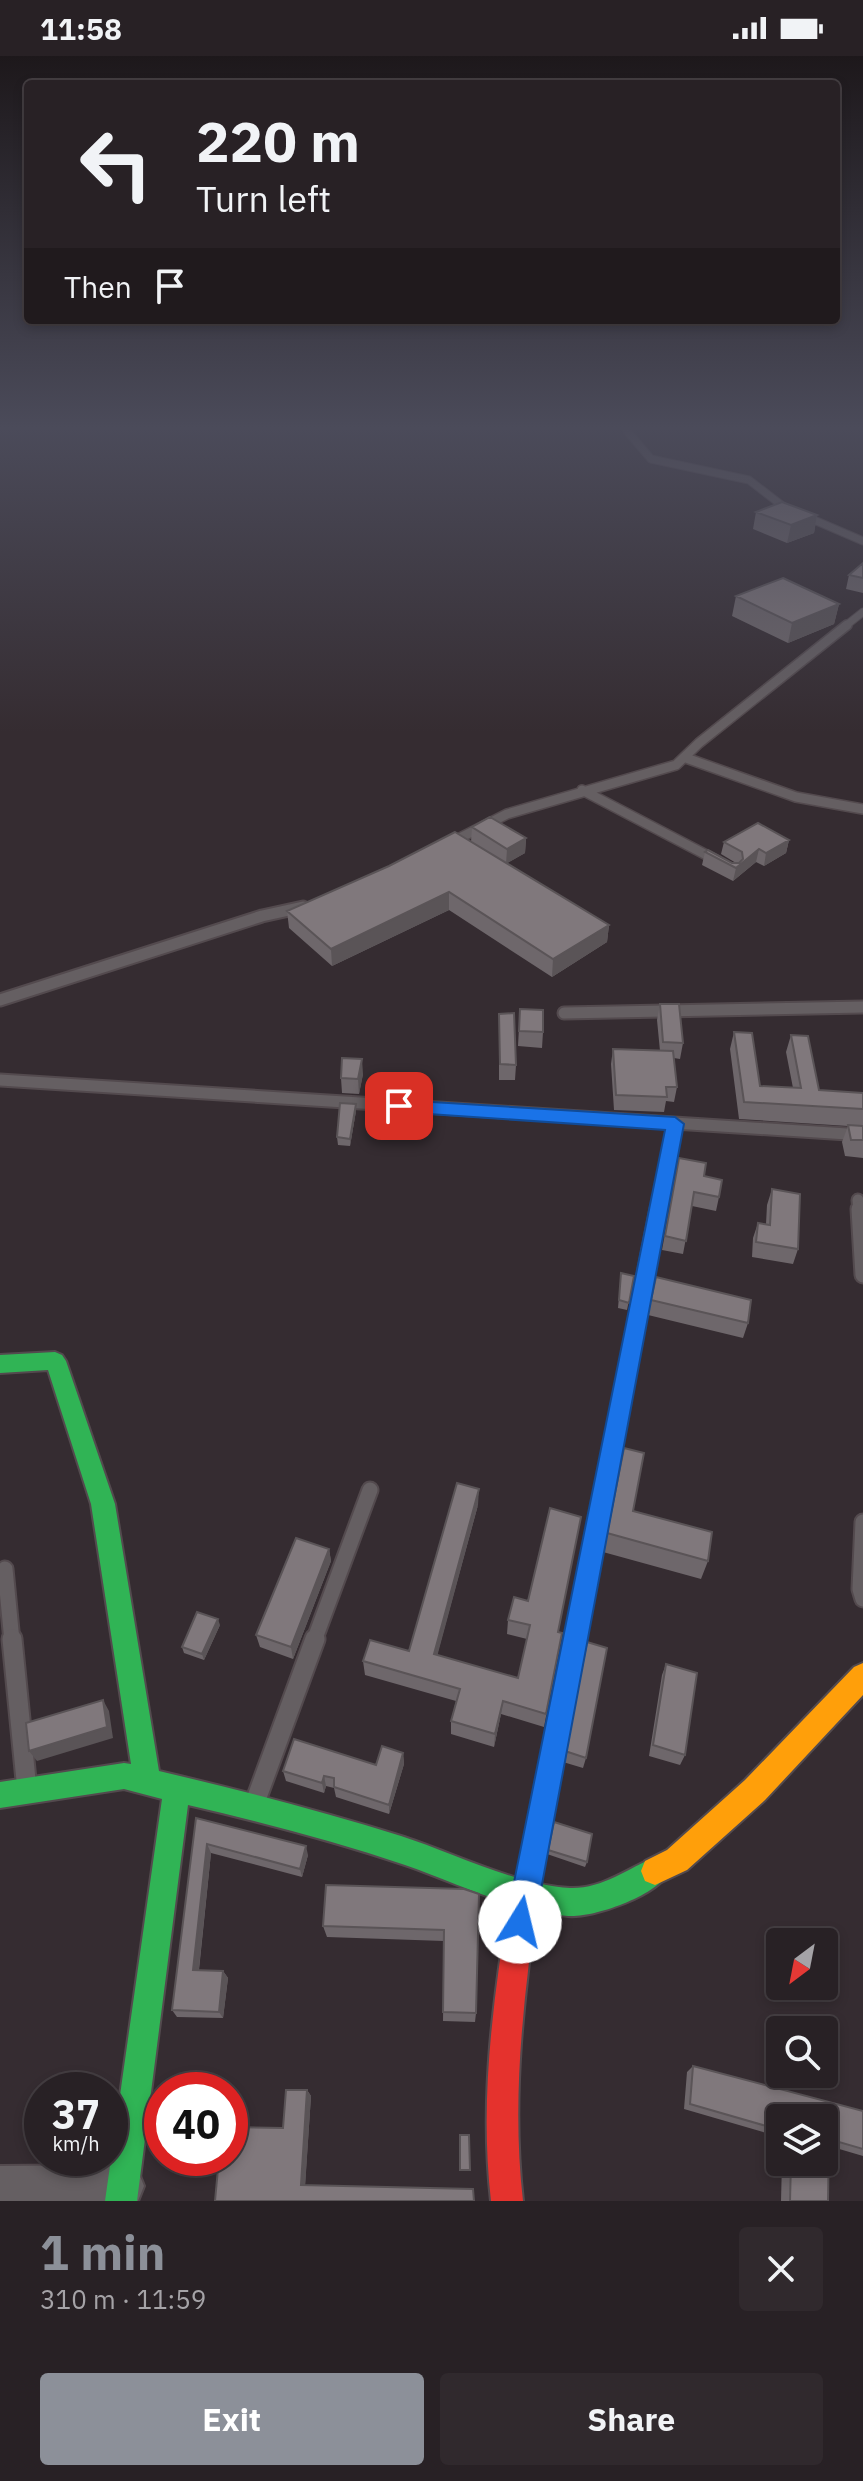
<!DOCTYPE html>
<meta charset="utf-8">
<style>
body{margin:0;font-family:"IBM Plex Sans",sans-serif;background:#30292d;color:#f1f3f6;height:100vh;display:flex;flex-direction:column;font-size:30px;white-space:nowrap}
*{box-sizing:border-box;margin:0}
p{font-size:26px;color:#a5a3a7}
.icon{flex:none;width:44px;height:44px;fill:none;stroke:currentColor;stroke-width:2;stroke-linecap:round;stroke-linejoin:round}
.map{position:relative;height:2145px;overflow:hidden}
.drawer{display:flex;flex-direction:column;background:#282125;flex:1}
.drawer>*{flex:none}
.banner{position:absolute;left:24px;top:24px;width:816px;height:244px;border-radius:8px;box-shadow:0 4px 12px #0003,0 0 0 2px #443e42;background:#282125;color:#f1f3f6;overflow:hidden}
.needle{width:52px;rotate:212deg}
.buttons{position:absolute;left:766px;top:1872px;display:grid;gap:16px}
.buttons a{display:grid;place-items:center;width:72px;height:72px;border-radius:8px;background:#282125;box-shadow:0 4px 12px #0003,0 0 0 2px #443e42;font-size:40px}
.speed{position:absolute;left:24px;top:2016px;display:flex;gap:16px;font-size:40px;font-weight:700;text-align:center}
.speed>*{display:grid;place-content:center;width:104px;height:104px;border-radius:50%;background:#282125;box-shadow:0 4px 12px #0003,0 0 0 2px #443e42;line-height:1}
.speed small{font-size:20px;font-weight:400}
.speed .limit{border:12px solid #d22;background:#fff;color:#111}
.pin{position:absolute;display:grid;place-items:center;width:68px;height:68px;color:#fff;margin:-34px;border-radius:16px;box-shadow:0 4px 12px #0006}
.me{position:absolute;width:88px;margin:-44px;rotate:9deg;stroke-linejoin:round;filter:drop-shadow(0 0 6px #0008)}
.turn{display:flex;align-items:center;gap:28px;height:168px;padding:0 40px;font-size:36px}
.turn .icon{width:104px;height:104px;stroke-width:2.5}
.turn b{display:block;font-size:56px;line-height:68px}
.then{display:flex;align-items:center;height:76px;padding:0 40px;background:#0003;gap:16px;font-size:30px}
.round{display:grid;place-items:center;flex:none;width:84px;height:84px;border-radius:8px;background:#30292d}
.headline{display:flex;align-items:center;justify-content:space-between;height:136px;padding:0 40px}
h1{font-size:48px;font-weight:700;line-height:60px;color:#8c9099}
.cta{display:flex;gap:16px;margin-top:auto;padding:16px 40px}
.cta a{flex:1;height:92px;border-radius:8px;background:#8c9099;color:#fff;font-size:32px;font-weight:700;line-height:92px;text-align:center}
.cta a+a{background:#30292d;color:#f1f3f6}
.status{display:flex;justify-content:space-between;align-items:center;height:56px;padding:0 40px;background:#282125;direction:ltr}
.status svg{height:22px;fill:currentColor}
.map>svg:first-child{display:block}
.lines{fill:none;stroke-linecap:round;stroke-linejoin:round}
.lane-far4-casing{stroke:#534a4e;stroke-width:9}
.lane-far3-casing{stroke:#534a4e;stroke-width:12}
.lane-far2-casing{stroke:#534a4e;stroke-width:15}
.lane-far1-casing{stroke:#534a4e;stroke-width:19}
.lane-casing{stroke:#534a4e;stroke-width:23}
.street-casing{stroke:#534a4e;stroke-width:4}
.fast-casing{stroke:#534a4e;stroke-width:4}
.slow-casing{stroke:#534a4e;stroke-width:4}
.jam-casing{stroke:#534a4e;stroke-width:4}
.lane-far4{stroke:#655f62;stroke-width:7}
.lane-far3{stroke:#655f62;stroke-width:9}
.lane-far2{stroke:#655f62;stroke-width:11}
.lane-far1{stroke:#655f62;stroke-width:15}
.lane{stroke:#655f62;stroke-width:19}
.street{fill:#655f62;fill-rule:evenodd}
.fast{fill:#30b455;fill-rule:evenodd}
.slow{fill:#ff9f0a;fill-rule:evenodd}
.jam{fill:#e5322d;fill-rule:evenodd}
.wall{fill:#6e676b}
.shaded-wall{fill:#5a5457}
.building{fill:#80787c;stroke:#5a5457;stroke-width:2}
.route{fill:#1a73e8;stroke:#114b97;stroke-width:2}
</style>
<div class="status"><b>11:58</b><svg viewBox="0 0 49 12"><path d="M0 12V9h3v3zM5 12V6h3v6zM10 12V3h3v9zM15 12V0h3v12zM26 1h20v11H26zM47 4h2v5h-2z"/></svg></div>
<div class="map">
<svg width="863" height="2145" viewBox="0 0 863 2145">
<rect width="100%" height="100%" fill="#352c31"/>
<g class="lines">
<g class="lane-far4-casing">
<path id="lane-far4" d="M627 375 651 403 749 424 784 451 863 485
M844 571 863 556"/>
</g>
<g class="lane-far3-casing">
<path id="lane-far3" d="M686 702 796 741 863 753
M582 734 718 805
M448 788 507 758 676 709 699 687 847 569"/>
</g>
<g class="lane-far2-casing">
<path id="lane-far2" d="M0 944 262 860 303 851
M564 957 863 951
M0 1024 863 1079
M858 1144 859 1155
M658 1155 675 1068"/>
</g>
<g class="lane-far1-casing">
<path id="lane-far1" d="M859 1153 863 1219
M863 1466 860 1533 863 1543
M5 1513 12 1585
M314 1585 370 1434
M573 1585 658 1153"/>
</g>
<g class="lane-casing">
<path id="lane" d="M12 1583 26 1724
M257 1741 315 1583
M526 1826 574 1583"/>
</g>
<g class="street-casing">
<path id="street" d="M123 2109 138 2115 144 2130 138 2145H0V2110Z"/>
</g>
<g class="fast-casing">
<path id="fast" d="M55 1296 62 1299 66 1305 115 1448 159 1715C240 1734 321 1755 401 1780 451 1796 519 1830 570 1832 602 1833 627 1813 655 1801L665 1805 669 1815C659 1839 594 1862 568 1860 512 1855 457 1827 405 1809 334 1785 261 1766 188 1749L137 2145H105L162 1743 124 1733 0 1752V1726L124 1707 131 1708 91 1448 48 1314 0 1317V1299Z"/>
</g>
<g class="slow-casing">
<path id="slow" d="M863 1607V1639L765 1744 687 1814 655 1829 645 1825 641 1815 645 1805 667 1794 745 1724 854 1611Z"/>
</g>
<g class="jam-casing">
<path id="jam" d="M524 1823 534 1827 538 1837C524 1940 511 2041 523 2145H491C479 2041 494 1940 510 1837L514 1827Z"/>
</g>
<use href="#lane-far4" class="lane-far4"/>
<use href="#lane-far3" class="lane-far3"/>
<use href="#lane-far2" class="lane-far2"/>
<use href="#lane-far1" class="lane-far1"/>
<use href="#lane" class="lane"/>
<use href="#street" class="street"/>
<use href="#fast" class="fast"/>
<use href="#slow" class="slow"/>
<use href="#jam" class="jam"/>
</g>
<path class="wall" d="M756 456 817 459 814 477 787 487 753 473Z
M863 507V537L846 533 849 519Z
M736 540 839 548 834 568 788 587 732 560Z
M472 771 526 782 525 797 507 807 609 869 607 886 552 921 449 854 332 910 289 872 287 855 471 786Z
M789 784 786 797 764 810 756 806 733 825 702 809 705 796 732 807H736L721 798 724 786Z
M660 948 683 987 680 1003 674 1002 677 1031 674 1046 666 1045 664 1056 614 1054 611 1008 613 993 660 995 657 964Z
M520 953 543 976 542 992 518 990Z
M499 958 516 1009 515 1024H499Z
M734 976 760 1030 793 1032 786 996 791 979 819 1034 863 1037V1102L845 1100 842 1086 848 1070 739 1063 730 993Z
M363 1018 359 1038 342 1037 341 1022Z
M356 1055 350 1090 338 1089 337 1081Z
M679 1102 704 1120 719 1141 716 1155 692 1150 683 1198 662 1194Z
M772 1133 798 1193 793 1208 752 1201 753 1182 758 1167 766 1168 767 1149Z
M621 1217 634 1220 627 1254 618 1252Z
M656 1221 748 1267 743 1282 648 1259Z
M620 1412 633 1455 708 1505 701 1523 603 1496Z
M478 1449 437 1599 518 1622 527 1583 507 1578 508 1564 562 1577 544 1671 501 1658 494 1691 451 1678V1665L456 1645 365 1619 363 1605 409 1595Z
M329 1493 331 1505 293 1603 260 1591 256 1579Z
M220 1569 204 1604 184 1597 182 1591Z
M584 1598 586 1702 583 1712 563 1706Z
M666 1608 685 1699 680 1709 649 1700 662 1619Z
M403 1697 404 1708 389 1758 336 1741 334 1732 326 1730 324 1737 286 1725 283 1715 376 1709Z
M196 1762 308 1799 302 1821 211 1797 199 1914 223 1915 228 1922 223 1962 177 1961 172 1954Z
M554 1766 587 1806 585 1811 547 1798Z
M479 1838 476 1957 475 1966 443 1965 444 1885 327 1881 323 1870Z
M693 2010 863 2055V2100L829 2090 828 2145H781L782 2106H824L780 2062V2081L684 2053 687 2016Z
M307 2034 311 2040 305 2129 215 2145 219 2103 179 2102H230L283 2072Z"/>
<path class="shaded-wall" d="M817 459 814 477 787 487 791 469Z
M839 548 834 568 788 587 792 567Z
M526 782 525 797 506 808 507 793Z
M789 784 786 797 764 810 766 797Z
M759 793 756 806 733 825 736 812Z
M449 836V854L332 910 331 893Z
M609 869 607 886 552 921 553 903Z
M362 1003 363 1018 359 1038 358 1023Z
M356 1048V1055L350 1090V1083Z
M479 1433 478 1449 434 1612V1598Z
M329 1493 331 1505 293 1603 291 1591Z
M218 1563 220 1569 204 1604 202 1598Z
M103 1644 109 1655 113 1682 37 1705 29 1695Z
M503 1645 501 1658 494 1691 495 1678Z
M403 1697 404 1708 389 1758V1749Z
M324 1720 326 1730 324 1737 322 1727Z
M207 1788 211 1797 198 1921 193 1914Z
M306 1790 308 1799 302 1821 300 1813Z
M223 1915 228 1922 223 1962 219 1956Z
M307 2034 311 2040 305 2132 301 2129Z"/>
<path class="building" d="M782 446 817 459 791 469 756 456Z
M863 507V522L849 519Z
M783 522 839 548 792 567 736 540Z
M490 761 526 782 507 793 472 771Z
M758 767 789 784 766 797 759 793 736 812 705 796 708 794 732 807H739L743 803 742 796 724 786Z
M455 776 609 869 553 903 449 836 331 893 287 855 389 810Z
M660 948H679L683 987 663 986Z
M520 953 543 954V976L519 975Z
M514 957 516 1009 500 1008 499 958Z
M734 976 752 977 760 1030 801 1032 791 979 808 980 819 1034 863 1037V1053L744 1046Z
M613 993 673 995 677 1031H666L667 1041 616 1039Z
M342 1002 362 1003 358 1023 341 1022Z
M340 1047 356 1048 350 1083 337 1081Z
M848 1069 863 1070V1084H851Z
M679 1102 706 1107 704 1120 722 1124 719 1141 694 1136 686 1185 665 1180Z
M772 1133 800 1138 798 1193 756 1186 758 1167 770 1169Z
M621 1217 634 1220 629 1247 619 1244Z
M656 1221 751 1244 748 1267 651 1244Z
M624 1392 644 1397 633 1455 712 1476 708 1505 607 1477Z
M457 1427 479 1433 434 1598 518 1622 530 1569 508 1564 514 1541 528 1545 550 1452 581 1461 558 1576 562 1577 546 1658 503 1645 495 1678 451 1665 460 1633 363 1605 370 1584 409 1595Z
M296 1482 329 1493 291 1591 256 1579Z
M197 1556 218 1563 202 1598 182 1591Z
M587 1586 607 1592 586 1702 565 1695Z
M666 1608 697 1617 685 1699 653 1689Z
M103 1644 107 1671 29 1695 26 1667Z
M294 1683 376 1709 382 1690 403 1697 389 1749 334 1731V1722L324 1720 322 1727 283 1715Z
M196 1762 306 1790 300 1813 207 1788 193 1914 223 1915 219 1956 172 1954Z
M554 1766 592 1778 587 1806 548 1794Z
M326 1829 464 1833 479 1838 476 1957 443 1956 444 1874 323 1870Z
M693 2010 863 2055V2093L829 2083 828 2145H790L791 2106H824V2062H780V2074L690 2048Z
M286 2034H307L301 2129 473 2133 474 2145H215L219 2102H230V2071L283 2072Z
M460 2079H469L470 2114H460Z"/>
<linearGradient id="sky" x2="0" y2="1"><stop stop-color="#1d181b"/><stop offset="0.55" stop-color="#4b4b5a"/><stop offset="1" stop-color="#4b4b5a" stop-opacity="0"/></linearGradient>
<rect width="863" height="676" fill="url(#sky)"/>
<path class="route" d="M399 1044 675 1061 684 1068 535 1866 530 1876 520 1880 510 1876 506 1866 665 1074 399 1056 390 1050Z"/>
</svg>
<div class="buttons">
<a><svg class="needle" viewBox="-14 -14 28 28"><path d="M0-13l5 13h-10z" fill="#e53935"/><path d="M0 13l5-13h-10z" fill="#a5a3a7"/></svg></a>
<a><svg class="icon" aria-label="search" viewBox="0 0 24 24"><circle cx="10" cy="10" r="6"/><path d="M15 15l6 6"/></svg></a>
<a><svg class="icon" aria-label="layers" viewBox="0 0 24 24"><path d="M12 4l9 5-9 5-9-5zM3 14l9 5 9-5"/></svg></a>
</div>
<div class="speed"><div>37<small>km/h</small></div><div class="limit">40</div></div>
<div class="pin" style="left:399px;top:1050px;background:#d93025"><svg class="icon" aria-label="arrive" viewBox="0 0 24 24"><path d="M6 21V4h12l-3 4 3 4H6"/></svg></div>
<svg class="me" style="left:520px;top:1866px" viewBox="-20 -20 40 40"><circle r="19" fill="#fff"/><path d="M0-13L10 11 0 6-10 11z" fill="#1a73e8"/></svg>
<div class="banner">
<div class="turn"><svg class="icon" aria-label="left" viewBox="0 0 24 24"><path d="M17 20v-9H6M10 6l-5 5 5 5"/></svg><div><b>220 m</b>Turn left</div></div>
<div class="then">Then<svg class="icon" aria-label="arrive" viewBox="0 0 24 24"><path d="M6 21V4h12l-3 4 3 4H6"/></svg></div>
</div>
</div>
<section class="drawer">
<div class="headline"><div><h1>1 min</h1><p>310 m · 11:59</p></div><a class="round"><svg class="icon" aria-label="close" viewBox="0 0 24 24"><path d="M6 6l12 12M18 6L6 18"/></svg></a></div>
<div class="cta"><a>Exit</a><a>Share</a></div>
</section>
